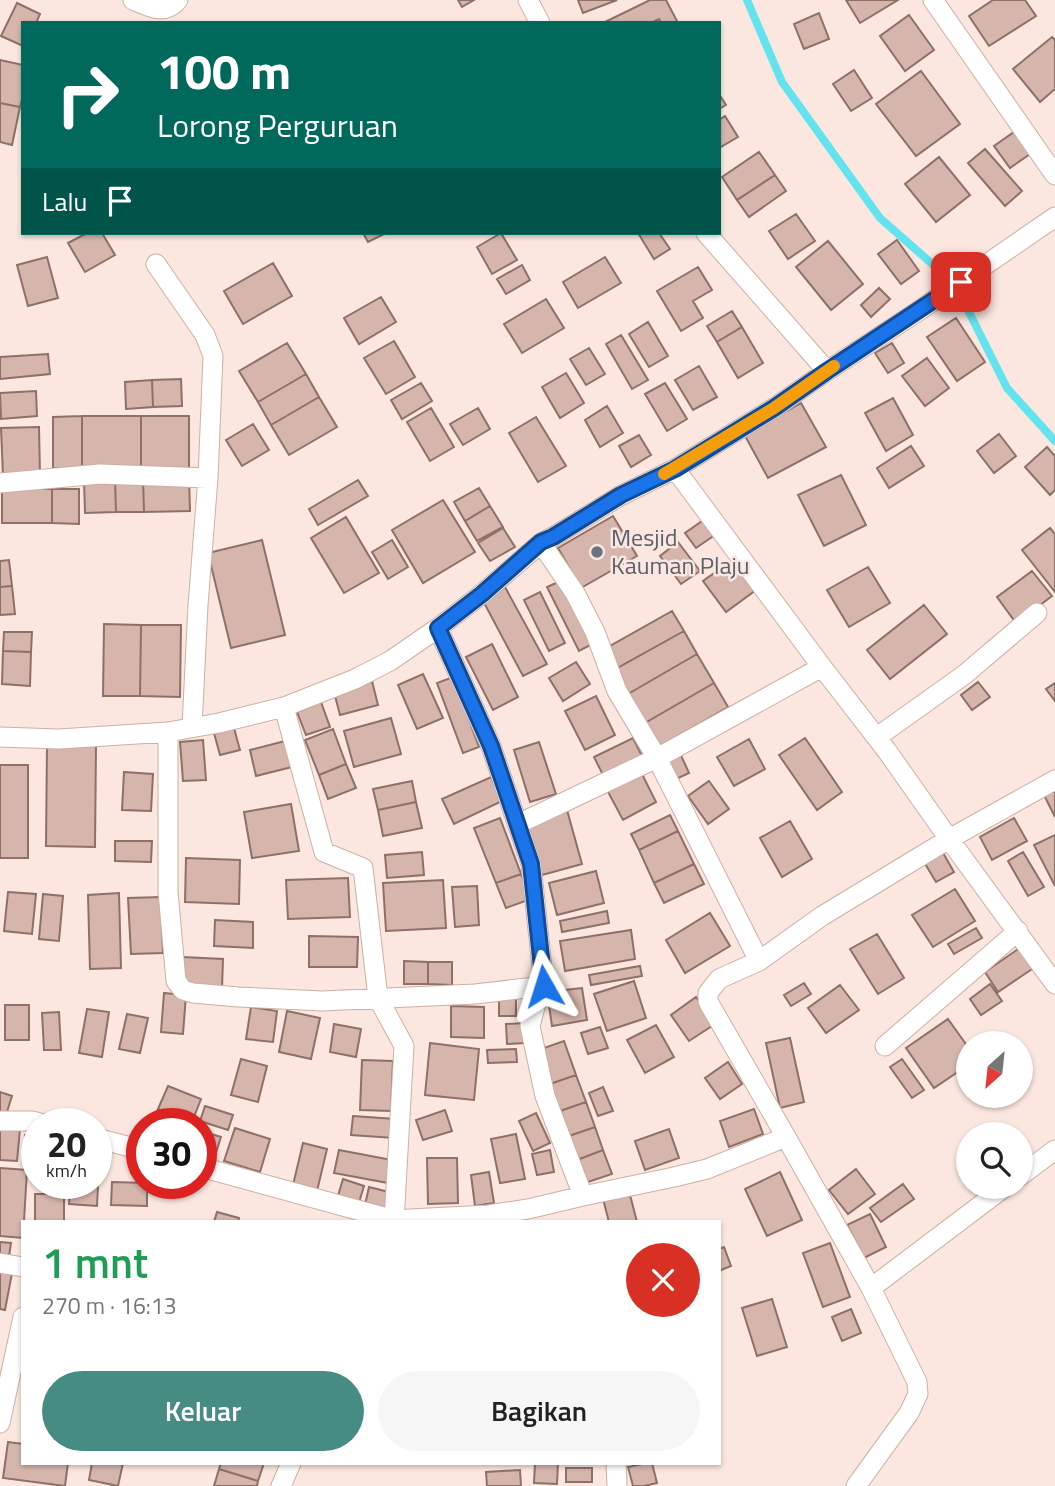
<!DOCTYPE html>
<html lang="id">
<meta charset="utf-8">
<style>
body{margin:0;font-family:"Titillium Web",sans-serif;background:#f6f6f6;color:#222;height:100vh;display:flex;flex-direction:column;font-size:26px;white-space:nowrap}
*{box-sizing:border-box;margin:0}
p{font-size:23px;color:#767676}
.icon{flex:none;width:38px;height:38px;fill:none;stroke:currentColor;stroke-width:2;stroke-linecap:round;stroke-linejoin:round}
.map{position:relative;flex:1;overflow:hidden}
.side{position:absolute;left:21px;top:1220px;width:700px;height:245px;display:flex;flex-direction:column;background:#fff;border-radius:0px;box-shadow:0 2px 5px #0004}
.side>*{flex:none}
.hud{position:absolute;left:21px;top:21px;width:700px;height:214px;border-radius:0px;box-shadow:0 2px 5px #0004;background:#00695c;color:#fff;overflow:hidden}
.needle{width:46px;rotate:207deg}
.controls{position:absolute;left:956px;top:1031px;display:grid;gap:14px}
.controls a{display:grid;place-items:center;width:77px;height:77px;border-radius:50%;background:#fff;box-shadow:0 2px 5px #0004;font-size:35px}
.speed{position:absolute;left:21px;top:1108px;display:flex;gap:14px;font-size:35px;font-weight:700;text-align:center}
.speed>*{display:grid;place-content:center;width:91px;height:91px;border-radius:50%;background:#fff;box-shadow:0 2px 5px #0004;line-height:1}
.speed small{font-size:18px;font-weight:400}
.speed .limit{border:10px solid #d22;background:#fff;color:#111}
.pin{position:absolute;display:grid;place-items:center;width:60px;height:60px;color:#fff;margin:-30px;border-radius:14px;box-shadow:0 4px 10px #0006}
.me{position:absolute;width:77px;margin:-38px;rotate:354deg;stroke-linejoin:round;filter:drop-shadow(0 0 5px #0008)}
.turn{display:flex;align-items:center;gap:24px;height:147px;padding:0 21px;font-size:32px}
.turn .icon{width:91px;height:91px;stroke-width:2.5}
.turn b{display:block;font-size:49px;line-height:60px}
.then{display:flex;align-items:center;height:66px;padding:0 21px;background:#0003;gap:14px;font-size:26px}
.round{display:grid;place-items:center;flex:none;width:74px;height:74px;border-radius:37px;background:#f6f6f6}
.overview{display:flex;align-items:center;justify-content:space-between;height:119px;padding:0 21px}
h1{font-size:42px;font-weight:600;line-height:52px;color:#1e9e55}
.primary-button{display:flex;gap:14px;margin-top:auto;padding:14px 21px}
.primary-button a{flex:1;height:80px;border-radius:42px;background:#478c82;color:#fff;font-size:28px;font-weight:600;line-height:80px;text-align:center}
.primary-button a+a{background:#f6f6f6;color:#222}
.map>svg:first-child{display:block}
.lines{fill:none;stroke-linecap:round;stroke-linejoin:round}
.stream{stroke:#63e3ed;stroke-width:8}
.building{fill:#d6b5ac;stroke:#8e7067;stroke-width:2}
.street-casing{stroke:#ceafa4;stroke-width:21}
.street{stroke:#fff;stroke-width:19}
.route-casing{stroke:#114b97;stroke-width:18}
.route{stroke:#1a73e8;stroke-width:12}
.slow{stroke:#f59e0b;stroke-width:12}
.worship-dot{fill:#6b7280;stroke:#fbe7e0;stroke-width:2.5}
.labels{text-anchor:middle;stroke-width:5;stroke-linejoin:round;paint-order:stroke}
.worship-label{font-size:24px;fill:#5b616d;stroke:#fbe7e0;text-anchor:start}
</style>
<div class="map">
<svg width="1055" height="1486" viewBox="0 0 1055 1486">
<rect width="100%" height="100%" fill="#fbe7e0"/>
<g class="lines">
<path class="stream" d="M747 0 782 82 880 218 947 277
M958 290 1007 388 1055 441"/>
</g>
<path class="building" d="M458 0H474L462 7Z
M578 0H617L583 13Z
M650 0H666L678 23H661L659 19 651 23 605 22Z
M846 0H898L860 23Z
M993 0H1025L1036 16 989 46 969 16Z
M17 3 40 14 36 23H23V46L1 36Z
M819 13 829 39 804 49 794 24Z
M909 15 934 50 905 71 880 36Z
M1052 37 1055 40V89L1040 102 1013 69Z
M0 60 23 65V95L20 107 0 103Z
M854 70 872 98 851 111 833 84Z
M921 71 960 124 916 156 876 104Z
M719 94 726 105 719 109Z
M0 103 20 107 12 145 0 142Z
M725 116 738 137 719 148V120Z
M1014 132 1030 154 1010 168 994 146Z
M985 149 1022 191 1005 206 968 163Z
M759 152 775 175 737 200 722 177Z
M939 157 970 195 936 222 905 184Z
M775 175 786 191 749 217 737 200Z
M796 214 815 241 788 259 769 231Z
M87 233H102L115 255 85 272 68 243Z
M363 233H386L368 242Z
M501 233 517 260 492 274 477 247Z
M638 233H659L670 249 654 259Z
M897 240 919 271 901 284 878 254Z
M828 241 863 284 831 310 796 267Z
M47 257 58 298 28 306 17 265Z
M605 257 621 283 578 308 563 282Z
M273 263 292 296 243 324 224 291Z
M522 265 530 280 506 294 497 279Z
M698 267 712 290 693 301 703 318 681 331 657 291Z
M879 288 890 299 871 317 861 305Z
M381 297 396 322 359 344 344 318Z
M546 299 564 328 522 353 504 324Z
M732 311 742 327 717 342 707 326Z
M956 318 985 362 957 381 927 337Z
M648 322 668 356 649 367 629 334Z
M742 327 763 363 738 378 717 342Z
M621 335 648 380 632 389 606 344Z
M394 341 415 377 386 394 364 358Z
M287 343 306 374 258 402 239 371Z
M892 343 904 363 888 373 875 353Z
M589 348 605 374 586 385 570 359Z
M48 354 50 374 0 379V357Z
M927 358 949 388 925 406 902 376Z
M699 366 717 397 693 410 675 380Z
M566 373 584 403 560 418 542 387Z
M306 374 319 397 271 425 258 402Z
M181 379 182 406 153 407 152 380Z
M152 380 153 407 126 409 125 382Z
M421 383 432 401 402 419 391 400Z
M665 383 687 419 667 431 645 394Z
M36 391 37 416 1 419 0 393Z
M319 397 337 427 289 455 271 425Z
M893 398 913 435 886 451 865 413Z
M801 403 826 447 768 478 744 434Z
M607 406 623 433 600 447 585 420Z
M431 408 454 447 430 461 407 422Z
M478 408 490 429 463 445 450 424Z
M82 416H141V468H82Z
M82 416V468H53V417Z
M141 416H189V469L141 468Z
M536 417 566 466 538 482 509 433Z
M253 424 269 450 242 466 226 440Z
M39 427 40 475 3 476 1 428Z
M999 434 1016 456 994 473 977 451Z
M639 435 651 455 631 467 619 446Z
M911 446 924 466 889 488 877 468Z
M1047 447 1055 456V490L1050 495 1025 467Z
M841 475 866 525 824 546 798 495Z
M189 478 190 511 144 512 143 479Z
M115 479 116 512 85 513 84 480Z
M115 479H143L144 512H116Z
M358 480 368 496 318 525 309 509Z
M479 488 490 506 465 521 454 502Z
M2 489H52V523H2Z
M52 489H79V524L52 523Z
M443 500 475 552 423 583 392 530Z
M490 506 503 527 477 541 465 521Z
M613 516 637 556 581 588 558 548Z
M346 517 379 573 344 593 311 538Z
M705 519 715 535 696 548 685 533Z
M503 528 515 547 490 561 478 543Z
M1050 528 1055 534V592L1022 550Z
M262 540 285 635 231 648 208 553Z
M392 540 408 567 388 579 372 552Z
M678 542 700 571 681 584 660 556Z
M734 559 756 590 726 612 703 581Z
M9 560 12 586 0 587V561Z
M868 567 890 603 849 627 827 590Z
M1032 571 1052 596 1016 623 997 597Z
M565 579 596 642 579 651 547 587Z
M12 586 15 614 0 615V587Z
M505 587 547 664 523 676 482 599Z
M540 592 565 643 549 651 524 600Z
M924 605 947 634 890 679 867 650Z
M672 611 684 631 614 670 603 650Z
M104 624 141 625 140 696H103Z
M141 625H181L180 697 140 696Z
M684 631 697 654 628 694 614 670Z
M4 632H32L31 652 3 651Z
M492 644 518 697 493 710 466 657Z
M3 651 31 652 30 686 2 684Z
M697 654 714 683 645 723 628 694Z
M576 662 590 684 563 701 549 678Z
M423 674 443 718 417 729 398 685Z
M453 677 479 747 463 753 437 683Z
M372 681 378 705 340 715 334 692Z
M978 682 990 697 972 710 961 695Z
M714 683 728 707 659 747 645 723Z
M1055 683V701L1046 689Z
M596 696 615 735 585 750 565 711Z
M321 702 330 727 306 735 297 712Z
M391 718 401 754 354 767 344 731Z
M234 728 240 750 220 755 214 733Z
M333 729 346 764 319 775 305 740Z
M633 738 644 760 605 779 594 757Z
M805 738 842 792 817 810 779 755Z
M749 739 765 769 734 786 717 757Z
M203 740 206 780 183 781 180 742Z
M289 740 296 766 256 776 250 750Z
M539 742 556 794 530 802 514 750Z
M47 744 96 745 95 847 46 846Z
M679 751 689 773 672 781 661 760Z
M346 764 356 788 328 799 319 775Z
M0 765H28V858H0Z
M124 772 153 774 151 811 122 810Z
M641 772 656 802 623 820 607 790Z
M491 777 502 801 454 824 442 799Z
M412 781 416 802 378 810 373 789Z
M709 781 729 809 708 824 688 796Z
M1055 790V817L1044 795Z
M416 802 422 828 383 836 378 810Z
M291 804 299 851 252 858 244 812Z
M567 810 582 864 542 875 526 822Z
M670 815 678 831 639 850 631 834Z
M500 818 521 874 496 883 474 828Z
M1014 818 1027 841 992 860 980 837Z
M790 821 812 859 782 877 760 838Z
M678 831 694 864 654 883 639 850Z
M1055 835V886L1034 845Z
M115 841H152L151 862 115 861Z
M942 851 954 872 936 882 924 862Z
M422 852 424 875 387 878 385 855Z
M1023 852 1044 887 1028 896 1008 861Z
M186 858 240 860 239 904 185 902Z
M694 864 704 884 664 903 654 883Z
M596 871 604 903 557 915 549 883Z
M521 874 531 899 506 908 496 883Z
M348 878 350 917 288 919 286 880Z
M443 880 446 928 386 931 383 883Z
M477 886 479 925 455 927 452 887Z
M955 889 975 921 933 947 912 915Z
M8 892 36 894 32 934 4 931Z
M119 893 121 968 90 969 88 895Z
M43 894 63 896 59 941 39 939Z
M161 897 163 953 131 954 128 898Z
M607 911 609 923 562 932 560 921Z
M710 913 730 946 685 973 666 940Z
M215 920 253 922V948L214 946Z
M976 928 982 938 954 954 948 944Z
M631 930 635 959 565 971 560 941Z
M877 934 904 978 878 994 850 949Z
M309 936 358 937 357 967H309Z
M1024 945 1038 965 998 992 985 972Z
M183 957 223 959 222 989 182 987Z
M404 961 428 962V984H404Z
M428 962H452V985L428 984Z
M640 966 642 976 591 985 589 975Z
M634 981 646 1018 607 1031 594 994Z
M804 983 811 994 791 1006 784 995Z
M990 984 1002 1001 981 1015 970 999Z
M840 985 859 1010 826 1033 808 1008Z
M582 988 587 1020 552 1026 547 992Z
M164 993 186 995 183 1034 161 1032Z
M499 995H516V1016H499Z
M696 997 715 1024 689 1041 671 1015Z
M5 1005H29V1040H5Z
M451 1006 484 1007V1038L451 1037Z
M251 1007 277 1011 273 1042 246 1039Z
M87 1009 109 1012 102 1057 79 1053Z
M287 1011 320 1018 311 1059 279 1052Z
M59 1012 61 1050H44L42 1013Z
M127 1014 148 1018 140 1053 119 1049Z
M948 1019 968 1047V1065L934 1088 906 1048Z
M524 1023 525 1043 507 1044 506 1024Z
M334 1024 361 1029 356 1057 330 1052Z
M656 1025 674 1057 645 1073 627 1040Z
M600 1027 608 1048 588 1054 581 1033Z
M790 1038 804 1102 780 1108 766 1043Z
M564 1041 576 1075 550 1084 538 1050Z
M430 1043 479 1049 474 1100 425 1095Z
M516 1049 517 1062 488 1063 487 1050Z
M241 1059 267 1066 258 1102 231 1095Z
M902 1059 924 1090 912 1098 890 1067Z
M362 1060 393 1061 391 1111 360 1110Z
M728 1062 742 1084 720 1099 705 1078Z
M576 1075 586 1102 560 1111 550 1084Z
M168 1086 201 1099 192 1122 158 1109Z
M603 1087 613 1111 598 1116 589 1093Z
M0 1092 12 1096 5 1118 0 1116Z
M586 1102 595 1127 569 1136 560 1111Z
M205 1106 233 1115 228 1130 200 1121Z
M158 1109 192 1122V1124H152Z
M754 1109 763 1134 729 1147 720 1121Z
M445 1110 452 1131 423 1140 416 1120Z
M536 1113 550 1143 533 1151 519 1121Z
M353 1116 395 1119 394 1138 351 1135Z
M0 1127 20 1129 17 1161 0 1160Z
M595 1127 603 1150 577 1160 569 1136Z
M235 1128 270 1139 260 1172 224 1161Z
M669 1129 679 1158 645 1170 635 1141Z
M201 1131 221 1137 213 1162 201 1159Z
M516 1134 525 1179 500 1183 491 1139Z
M25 1135H37V1162H25Z
M303 1143 327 1149 317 1191 293 1185Z
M339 1150 392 1160 388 1183 334 1173Z
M550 1150 554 1172 537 1175 532 1154Z
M603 1150 612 1174 585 1183 577 1160Z
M135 1157 142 1158V1175L131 1173Z
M427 1158H457L458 1203 428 1204Z
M96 1159H101L98 1186 71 1183H96Z
M0 1168 27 1170 23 1238 0 1236Z
M856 1169 875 1194 848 1214 829 1190Z
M489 1172 494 1203 475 1206 471 1175Z
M780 1172 802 1220 767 1236 745 1189Z
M343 1179 364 1186 358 1206 337 1199Z
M112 1182 147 1183V1206L111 1205Z
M71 1183 98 1186 97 1206 69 1204Z
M903 1184 914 1199 881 1222 870 1208Z
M369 1187 389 1192 386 1209 365 1205Z
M629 1191 637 1222H609L603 1199Z
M35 1194H64V1222H35Z
M217 1212 239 1218 238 1222H214Z
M870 1214 886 1247 864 1258 847 1225Z
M0 1242 11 1243 9 1257H0Z
M830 1243 850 1297 823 1307 803 1253Z
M724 1247 731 1266 719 1271V1249Z
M0 1271 12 1273 5 1310 0 1309Z
M772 1299 787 1347 757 1356 742 1308Z
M851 1309 861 1333 842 1341 832 1317Z
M8 1442 23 1444V1463H68L65 1486 3 1478Z
M92 1463H123L118 1486 89 1480Z
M221 1463H264L258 1481 219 1469Z
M535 1463H558L557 1484 534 1483Z
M647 1463H652L657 1483 644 1486H633L628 1467Z
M566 1468H592V1482H566Z
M219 1469 258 1481 257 1486H214Z
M520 1470 521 1486H487L486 1472Z"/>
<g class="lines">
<g class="street-casing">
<path id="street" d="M133 0C149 7 165 16 178 0
M528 0 540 23
M933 0 1055 175
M706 233 827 371
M156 264 205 335 213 356 208 478 198 605 192 727
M675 469 822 667 887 751 949 839 1055 984
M0 483 100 474 208 478
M541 543 575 593 595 632 617 691 657 758 759 961
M438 628 491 746 531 864 544 986 536 1003 530 1026 545 1096 583 1196
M284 707 324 852 363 868 378 998 404 1046 394 1222
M168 732V892L176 981 183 990 193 993 238 997 322 1001 475 994 544 986
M0 737 59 739 168 732 219 723 284 707 355 679 390 661 438 628 482 594 541 543 553 537 620 496 675 469 774 408 827 371 920 310 1055 217
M877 737 964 675 1037 613
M518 824 657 758 822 667
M885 1046 1018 931
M0 1121H32L43 1124
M96 1138 142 1150
M201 1167 394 1220 429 1218 488 1215 528 1209 583 1196 674 1177 707 1169 786 1137
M1020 1176 1055 1150
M0 1263 23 1267
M871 1288 1006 1186
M0 1423 23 1317
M616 1463 617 1486
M281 1486 291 1463
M856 1486 909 1413 918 1394 917 1382 871 1288 786 1137 710 1005 708 1001V993L719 979 759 961 822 916 949 839 1055 780"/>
</g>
<use href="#street" class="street"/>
</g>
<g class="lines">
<g class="route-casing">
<path id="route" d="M544 986 531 864 491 746 438 628 482 594 541 542 553 537 621 495 675 469 774 408 827 371 961 282"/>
</g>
<use href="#route" class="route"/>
<path class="slow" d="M664 474 774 408 834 366"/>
</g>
<circle class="worship-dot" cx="597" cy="552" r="7"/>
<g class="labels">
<g class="worship-label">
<text x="611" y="546">Mesjid<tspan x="611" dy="28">Kauman Plaju</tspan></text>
</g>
</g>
</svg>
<div class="controls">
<a><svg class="needle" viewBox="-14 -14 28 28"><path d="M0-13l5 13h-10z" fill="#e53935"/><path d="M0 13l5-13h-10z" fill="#767676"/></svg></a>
<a><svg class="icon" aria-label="search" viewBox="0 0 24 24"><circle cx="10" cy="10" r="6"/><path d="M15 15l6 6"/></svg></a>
</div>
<div class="speed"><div>20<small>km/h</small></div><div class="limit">30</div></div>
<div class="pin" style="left:961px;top:282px;background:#d93025"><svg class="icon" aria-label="arrive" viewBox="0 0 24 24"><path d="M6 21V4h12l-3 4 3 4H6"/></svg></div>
<svg class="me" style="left:544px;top:986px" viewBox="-20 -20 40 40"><path d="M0-17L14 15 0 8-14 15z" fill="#1a73e8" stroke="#fff" stroke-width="4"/></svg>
<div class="hud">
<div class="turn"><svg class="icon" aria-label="right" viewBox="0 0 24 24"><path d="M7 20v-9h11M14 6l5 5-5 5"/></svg><div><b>100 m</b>Lorong Perguruan</div></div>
<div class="then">Lalu<svg class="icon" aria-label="arrive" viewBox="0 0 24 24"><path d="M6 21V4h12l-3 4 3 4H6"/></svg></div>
</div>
<section class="side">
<div class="overview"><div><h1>1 mnt</h1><p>270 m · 16:13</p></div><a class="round" style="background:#d93025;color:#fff"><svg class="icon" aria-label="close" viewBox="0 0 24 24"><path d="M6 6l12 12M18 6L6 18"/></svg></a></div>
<div class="primary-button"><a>Keluar</a><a>Bagikan</a></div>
</section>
</div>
